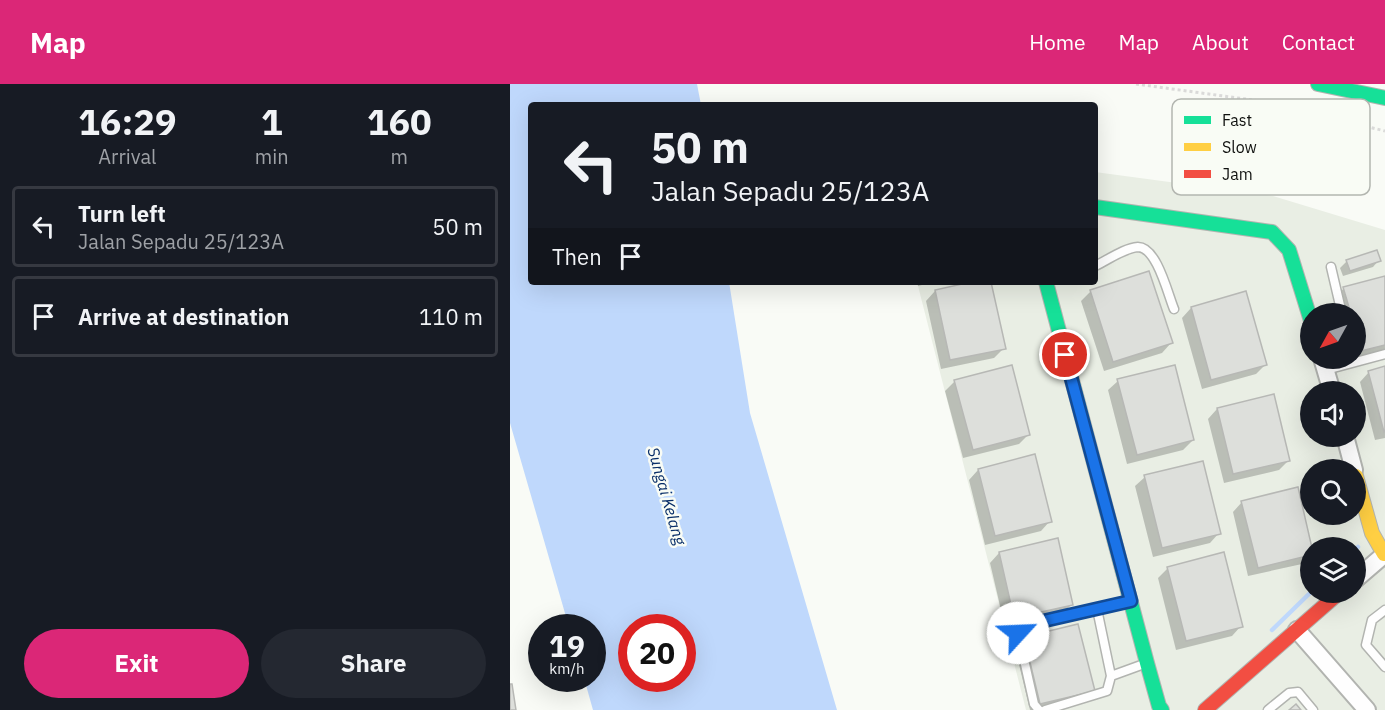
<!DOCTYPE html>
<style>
body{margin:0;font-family:"IBM Plex Sans",sans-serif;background:#242831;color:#f1f3f6;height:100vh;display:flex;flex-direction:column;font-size:22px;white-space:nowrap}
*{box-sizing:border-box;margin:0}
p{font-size:20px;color:#9ea1a6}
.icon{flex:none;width:33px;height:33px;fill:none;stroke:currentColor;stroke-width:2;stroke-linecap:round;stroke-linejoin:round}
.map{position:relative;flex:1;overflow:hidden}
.details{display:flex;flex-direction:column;background:#171b24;width:510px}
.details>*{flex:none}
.top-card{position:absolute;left:18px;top:18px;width:570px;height:183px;border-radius:6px;box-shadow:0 6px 24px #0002;background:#171b24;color:#f1f3f6;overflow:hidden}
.needle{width:39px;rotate:230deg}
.controls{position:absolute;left:790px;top:219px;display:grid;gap:12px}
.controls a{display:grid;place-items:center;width:66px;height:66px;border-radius:50%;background:#171b24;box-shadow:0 6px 24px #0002;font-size:30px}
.speed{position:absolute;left:18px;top:530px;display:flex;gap:12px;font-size:30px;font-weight:700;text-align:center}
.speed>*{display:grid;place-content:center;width:78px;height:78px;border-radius:50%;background:#171b24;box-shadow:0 6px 24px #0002;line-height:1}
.speed small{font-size:15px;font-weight:400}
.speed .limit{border:9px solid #d22;background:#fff;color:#111}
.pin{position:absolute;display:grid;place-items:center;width:51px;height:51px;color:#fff;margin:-26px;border:3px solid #fff;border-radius:50%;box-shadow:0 2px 6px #0007}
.me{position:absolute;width:66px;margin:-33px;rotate:65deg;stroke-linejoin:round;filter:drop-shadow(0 0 4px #0008)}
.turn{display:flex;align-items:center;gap:21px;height:126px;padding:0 24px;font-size:27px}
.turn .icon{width:78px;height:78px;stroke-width:2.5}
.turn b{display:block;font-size:42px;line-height:51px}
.then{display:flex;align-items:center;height:57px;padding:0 24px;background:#0003;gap:12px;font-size:22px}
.eta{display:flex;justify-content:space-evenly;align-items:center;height:102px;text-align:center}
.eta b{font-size:36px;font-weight:700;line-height:42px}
.cta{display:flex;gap:12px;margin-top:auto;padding:12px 24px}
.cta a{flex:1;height:69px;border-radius:36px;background:#db2777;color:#fff;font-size:24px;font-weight:700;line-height:69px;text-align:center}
.cta a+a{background:#242831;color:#f1f3f6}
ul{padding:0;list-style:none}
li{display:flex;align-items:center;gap:18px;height:81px;margin:0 12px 9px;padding:0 12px;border:3px solid #363941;border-radius:6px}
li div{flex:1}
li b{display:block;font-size:22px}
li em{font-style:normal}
header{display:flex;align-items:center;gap:36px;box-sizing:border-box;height:84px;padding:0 30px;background:#db2777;color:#fff}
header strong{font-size:28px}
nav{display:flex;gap:33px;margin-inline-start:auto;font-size:21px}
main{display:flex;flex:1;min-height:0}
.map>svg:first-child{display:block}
.built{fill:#e9eee4;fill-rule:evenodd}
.water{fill:#bfd8fc;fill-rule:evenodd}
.shadow{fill:#0003}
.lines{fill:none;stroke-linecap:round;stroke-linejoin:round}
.stream{stroke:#bfd8fc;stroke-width:4.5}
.building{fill:#dddfdb;stroke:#b7b8b5;stroke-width:1.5}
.lane-casing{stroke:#b2b4b0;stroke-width:11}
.street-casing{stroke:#b2b4b0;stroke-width:20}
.fast-casing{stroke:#b2b4b0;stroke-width:16}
.slow-casing{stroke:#b2b4b0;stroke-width:16}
.jam-casing{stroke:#b2b4b0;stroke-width:16}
.path{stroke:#dadad9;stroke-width:3;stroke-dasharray:3 3;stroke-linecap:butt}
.lane{stroke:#fefefe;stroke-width:8}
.street{stroke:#fefefe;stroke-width:16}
.fast{stroke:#16e098;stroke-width:14}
.slow{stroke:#ffcf43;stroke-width:14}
.jam{stroke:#f24e42;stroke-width:14}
.route-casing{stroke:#114b97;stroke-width:15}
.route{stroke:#1a73e8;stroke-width:10}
.labels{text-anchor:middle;stroke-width:5;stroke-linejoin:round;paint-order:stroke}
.water-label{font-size:16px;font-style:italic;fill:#082e68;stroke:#f9fcf5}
.key{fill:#f9fcf5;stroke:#b3b6b0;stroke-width:1.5}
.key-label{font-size:16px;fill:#10110f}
</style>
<header>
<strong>Map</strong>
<nav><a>Home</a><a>Map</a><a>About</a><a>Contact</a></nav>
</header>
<main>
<section class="details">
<div class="eta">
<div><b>16:29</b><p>Arrival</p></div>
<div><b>1</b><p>min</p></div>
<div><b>160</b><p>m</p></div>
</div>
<ul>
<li><svg class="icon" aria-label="left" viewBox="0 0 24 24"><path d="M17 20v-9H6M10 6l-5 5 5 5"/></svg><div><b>Turn left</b><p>Jalan Sepadu 25/123A</p></div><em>50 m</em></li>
<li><svg class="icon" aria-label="arrive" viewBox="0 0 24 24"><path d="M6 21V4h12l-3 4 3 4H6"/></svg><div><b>Arrive at destination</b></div><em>110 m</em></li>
</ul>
<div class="cta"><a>Exit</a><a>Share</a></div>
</section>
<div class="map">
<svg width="875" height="626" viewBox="0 0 875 626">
<rect width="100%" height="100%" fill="#f9fbf6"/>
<path class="built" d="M585 88 763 112 875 146V626H516L407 198H585ZM801 230H846V274H801ZM801 308H846V352H801ZM801 386H846V430H801ZM801 464H846V508H801Z"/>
<path class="water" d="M0 0H187L191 21H21V198H219L240 329 327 626H83L74 594H82V543H59L0 339ZM122 543H172V594H122Z"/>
<path class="shadow" d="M869 176 863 183 833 192 830 184 837 177Z
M875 194V267L841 276V274H846V230H829L825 214 834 204Z
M407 198H424L408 202Z
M468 198H480L494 264 484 274 431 285 416 217 425 207Z
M581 207 661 259 652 269 594 287 571 217Z
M681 224 755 281 746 290 692 305 672 234Z
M875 284V354L865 356 850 298 859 288Z
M445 297 519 350 509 360 453 374 435 307Z
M608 297 683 356 673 366 617 380 598 306Z
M707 325 779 376 769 386 714 399 698 335Z
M468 386 540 437 531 447 475 461 459 396Z
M635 393 709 449 700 459 643 473 625 402Z
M732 418 801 471 792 480 738 492 723 428Z
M489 469 562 520 552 530 495 543 480 479Z
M658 484 731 542 722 552 666 566 648 494Z
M567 541 583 607 534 626H520L505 564 514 554Z"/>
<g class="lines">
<path class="stream" d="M846 465 848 463
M762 546 801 508"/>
</g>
<path class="building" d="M867 166 871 177 840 187 836 176Z
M639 187 663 259 603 278 580 206Z
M875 192V261L851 267 846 250V230H841L833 203Z
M461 198H481L496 265 440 276 425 206Z
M736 207 757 281 701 296 681 223Z
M502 281 520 351 463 366 444 296Z
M665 281 684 356 627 371 607 295Z
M875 282V347L874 348 858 287Z
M764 310 780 377 723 390 707 324Z
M525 370 542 438 485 452 468 385Z
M693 377 711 450 652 464 634 391Z
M788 403 802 464 801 471 748 484 731 417Z
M548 454 563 521 504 534 489 468Z
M714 468 733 543 676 557 657 483Z
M568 540 585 607 530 620 514 553Z
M0 600H2L6 626H0Z
M786 620 791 626H779Z"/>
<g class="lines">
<g class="lane-casing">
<path id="lane" d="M585 182C598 176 614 164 628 163 647 163 658 211 664 225
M821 183 832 230
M816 286 875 270
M587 525 601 592
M875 526 862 536 856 561 875 583
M529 626 524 620 508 549 514 542 617 518
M535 626 597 607 601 592 634 580
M758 626 779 609 788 608 803 626"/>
</g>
<g class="street-casing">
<path id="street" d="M812 274 822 308
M835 352 844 386
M846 495 875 470
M787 546 857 626"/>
</g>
<g class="fast-casing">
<path id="fast" d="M808 0 875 14
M585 123 762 148 779 166 801 237
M536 198 637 579 649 622 652 626"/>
</g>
<g class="slow-casing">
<path id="slow" d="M846 392 862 449 874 470"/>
</g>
<g class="jam-casing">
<path id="jam" d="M695 626 830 508"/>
</g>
<path class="path" d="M626 0 757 18 875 47"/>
<use href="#lane" class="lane"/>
<use href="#street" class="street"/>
<use href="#fast" class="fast"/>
<use href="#slow" class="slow"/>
<use href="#jam" class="jam"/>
</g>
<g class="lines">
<g class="route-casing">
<path id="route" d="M508 549 516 541 621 517 555 271"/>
</g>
<use href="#route" class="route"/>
</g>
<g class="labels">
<g class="water-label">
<text transform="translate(157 412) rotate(74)" y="6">Sungai Kelang</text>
</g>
</g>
<rect x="662" y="15" width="198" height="96" rx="9" class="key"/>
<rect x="674" y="32" width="27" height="8" fill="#16e098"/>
<rect x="674" y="59" width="27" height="8" fill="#ffcf43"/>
<rect x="674" y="86" width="27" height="8" fill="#f24e42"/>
<g class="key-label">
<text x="712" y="42">Fast</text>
<text x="712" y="69">Slow</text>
<text x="712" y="96">Jam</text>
</g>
</svg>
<div class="controls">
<a><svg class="needle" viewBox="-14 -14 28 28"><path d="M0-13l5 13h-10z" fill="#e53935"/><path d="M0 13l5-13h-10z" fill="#9ea1a6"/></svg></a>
<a><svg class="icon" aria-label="sound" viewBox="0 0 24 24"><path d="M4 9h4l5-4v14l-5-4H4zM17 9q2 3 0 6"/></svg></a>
<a><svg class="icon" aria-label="search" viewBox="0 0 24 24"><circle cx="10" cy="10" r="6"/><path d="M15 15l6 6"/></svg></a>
<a><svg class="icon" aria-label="layers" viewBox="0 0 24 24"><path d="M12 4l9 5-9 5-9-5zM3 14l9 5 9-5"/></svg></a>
</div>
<div class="speed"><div>19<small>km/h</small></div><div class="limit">20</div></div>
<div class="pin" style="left:555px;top:271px;background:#d93025"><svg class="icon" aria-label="arrive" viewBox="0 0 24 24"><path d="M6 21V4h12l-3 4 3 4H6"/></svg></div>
<svg class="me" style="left:508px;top:549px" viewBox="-20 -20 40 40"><circle r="19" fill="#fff"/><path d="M0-13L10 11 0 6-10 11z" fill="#1a73e8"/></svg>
<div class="top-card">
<div class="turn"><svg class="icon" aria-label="left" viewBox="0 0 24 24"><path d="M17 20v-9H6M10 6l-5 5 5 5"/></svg><div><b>50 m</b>Jalan Sepadu 25/123A</div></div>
<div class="then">Then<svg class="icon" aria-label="arrive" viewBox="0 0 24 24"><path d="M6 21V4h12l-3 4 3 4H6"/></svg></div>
</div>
</div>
</main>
